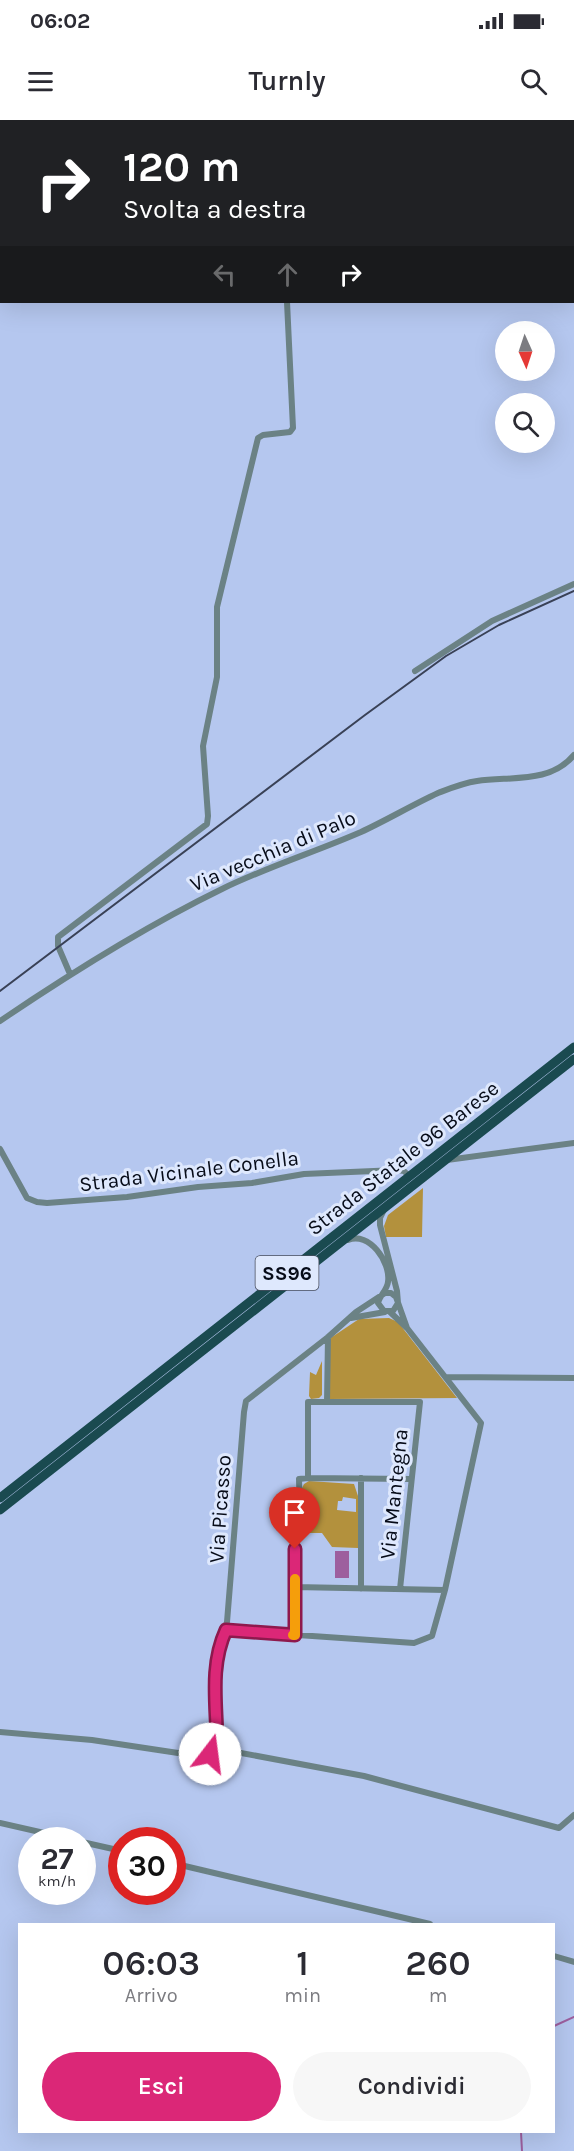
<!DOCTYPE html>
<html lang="it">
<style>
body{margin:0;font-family:Karla,sans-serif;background:#f7f7f7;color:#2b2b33;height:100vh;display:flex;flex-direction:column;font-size:22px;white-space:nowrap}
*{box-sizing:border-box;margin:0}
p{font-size:20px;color:#7c7c81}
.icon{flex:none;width:33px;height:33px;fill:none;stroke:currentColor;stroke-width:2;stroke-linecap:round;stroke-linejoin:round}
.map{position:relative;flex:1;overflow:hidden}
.details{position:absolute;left:18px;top:1803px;width:537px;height:210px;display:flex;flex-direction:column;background:#fff;border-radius:0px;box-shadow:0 6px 24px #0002}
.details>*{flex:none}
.banner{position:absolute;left:0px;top:0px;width:574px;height:183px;box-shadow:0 6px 24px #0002;background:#202124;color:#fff;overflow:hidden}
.needle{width:39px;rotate:177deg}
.controls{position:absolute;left:495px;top:201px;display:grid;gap:12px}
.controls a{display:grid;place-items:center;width:60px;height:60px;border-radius:50%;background:#fff;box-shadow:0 6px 24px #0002;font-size:30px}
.speed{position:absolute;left:18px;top:1707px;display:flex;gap:12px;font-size:30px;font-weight:700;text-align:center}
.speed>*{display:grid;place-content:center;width:78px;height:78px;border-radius:50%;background:#fff;box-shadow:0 6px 24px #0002;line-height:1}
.speed small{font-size:15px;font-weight:400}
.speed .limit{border:9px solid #d22;background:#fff;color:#111}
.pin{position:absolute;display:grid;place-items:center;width:51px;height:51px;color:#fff;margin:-62px -26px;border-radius:50% 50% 50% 0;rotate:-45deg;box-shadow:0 0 6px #0007}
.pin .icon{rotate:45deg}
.me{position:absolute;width:66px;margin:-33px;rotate:15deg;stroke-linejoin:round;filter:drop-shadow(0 0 4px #0008)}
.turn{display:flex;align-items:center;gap:21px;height:126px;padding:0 24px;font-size:27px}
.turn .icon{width:78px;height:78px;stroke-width:2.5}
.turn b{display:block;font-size:42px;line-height:51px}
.lanes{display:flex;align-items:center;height:57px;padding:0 24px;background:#0003;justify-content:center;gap:30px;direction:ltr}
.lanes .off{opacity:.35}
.eta{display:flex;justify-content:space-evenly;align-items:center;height:102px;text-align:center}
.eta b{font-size:36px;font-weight:600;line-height:42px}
.button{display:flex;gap:12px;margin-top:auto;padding:12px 24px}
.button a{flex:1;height:69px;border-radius:36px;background:#db2777;color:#fff;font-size:24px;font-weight:600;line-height:69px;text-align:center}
.button a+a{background:#f7f7f7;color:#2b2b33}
.status{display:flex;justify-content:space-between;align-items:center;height:42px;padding:0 30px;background:#fff;direction:ltr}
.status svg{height:16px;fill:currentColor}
header{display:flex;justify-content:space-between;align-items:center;height:78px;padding:0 24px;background:#fff;font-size:27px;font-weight:600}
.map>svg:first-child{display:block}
.green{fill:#b3913d;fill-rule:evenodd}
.water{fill:#9d5f9e}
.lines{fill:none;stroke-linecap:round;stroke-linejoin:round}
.stream{stroke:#9d5f9e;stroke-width:2}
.street{stroke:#6b8285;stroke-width:6}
.primary{stroke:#1a4a50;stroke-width:9}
.rail{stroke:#394156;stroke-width:2}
.route-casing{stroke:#8e194d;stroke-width:15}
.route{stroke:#db2777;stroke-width:10}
.slow{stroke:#f59e0b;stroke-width:10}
.labels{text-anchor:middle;stroke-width:6;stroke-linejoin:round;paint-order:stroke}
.shield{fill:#dee8fd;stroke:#474d5d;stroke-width:1.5}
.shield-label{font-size:20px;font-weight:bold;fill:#060b18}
.street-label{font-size:21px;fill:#060b18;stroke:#dee8fd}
</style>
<div class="status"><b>06:02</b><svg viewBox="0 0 49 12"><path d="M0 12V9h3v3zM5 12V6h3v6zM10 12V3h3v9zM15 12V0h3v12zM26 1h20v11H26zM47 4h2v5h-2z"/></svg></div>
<header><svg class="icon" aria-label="menu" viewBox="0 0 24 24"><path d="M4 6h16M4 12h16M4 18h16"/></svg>Turnly<svg class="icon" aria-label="search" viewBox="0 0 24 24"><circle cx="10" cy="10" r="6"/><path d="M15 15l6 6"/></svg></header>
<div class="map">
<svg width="574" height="2031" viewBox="0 0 574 2031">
<rect width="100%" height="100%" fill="#b5c7ef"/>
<path class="green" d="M423 1068 422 1117H386L384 1106 388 1095Z
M389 1198 398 1202 457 1278 330 1279 329 1219 359 1199Z
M322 1241V1275L319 1278 311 1279 309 1276 310 1252 316 1255Z
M309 1361 354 1364 358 1376V1428L332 1427 322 1413H298L303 1396 302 1368 304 1364ZM343 1377 356 1379V1392L337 1390 338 1381H342Z"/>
<path class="water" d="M335 1431H349V1458H335Z"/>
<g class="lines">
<path class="stream" d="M554 1906 574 1897
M521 2012 522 2031"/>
<path class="street" d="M415 551 492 501 574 464
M70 854 58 826V817L207 704 208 696 203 626 217 557V487L258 318 263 315 290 312 293 308 287 182
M0 901C71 853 144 807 222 769 267 747 315 732 361 712 387 700 412 685 438 673 451 668 463 663 477 661 510 656 550 664 574 635
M0 1029 27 1078 37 1082 47 1083 127 1077 198 1067 252 1063 304 1054 397 1050 404 1051 409 1056
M447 1040 574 1023
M348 1120C369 1111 391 1142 388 1162 387 1170 380 1175 378 1183L384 1191H393L398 1183 397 1171 380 1105V1098L384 1090
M351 1198 385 1192
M446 1257 574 1258
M327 1282H420L400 1469
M308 1358 411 1359
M295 1467 445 1470
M361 1469V1358
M226 1510 414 1523 432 1516 445 1470 481 1303 407 1208 390 1192
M295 1515V1410L300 1397 299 1359 308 1358V1282H327L328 1217
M0 1612 92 1620 198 1636 225 1630 364 1656 559 1708 574 1695
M216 1631 215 1550 220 1523 227 1502 244 1292 246 1281 328 1217 356 1192 385 1173H391L396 1177 407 1208
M0 1703 75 1720
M82 1722 122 1731
M172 1743 430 1804
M554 1836 574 1842"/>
<path class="primary" d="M0 1378 574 927
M0 1390 574 939"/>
<path class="rail" d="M0 871 365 595 446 536 499 505 574 471"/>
</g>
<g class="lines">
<g class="route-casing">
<path id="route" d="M210 1634 216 1631 217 1625C217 1586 209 1547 226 1510L295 1515V1429"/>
</g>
<use href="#route" class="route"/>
<path class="slow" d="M293 1515H295V1459"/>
</g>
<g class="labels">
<rect class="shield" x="255.5" y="1136" width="63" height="34" rx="4.5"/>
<g class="shield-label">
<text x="287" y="1160">SS96</text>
</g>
<g class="street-label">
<text transform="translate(273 731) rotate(-23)" y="7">Via vecchia di Palo</text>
<text transform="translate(403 1038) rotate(-38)" y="7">Strada Statale 96 Barese</text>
<text transform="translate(189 1051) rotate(-7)" y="7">Strada Vicinale Conella</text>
<text transform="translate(394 1374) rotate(-84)" y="7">Via Mantegna</text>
<text transform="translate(220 1389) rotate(-86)" y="7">Via Picasso</text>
</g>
</g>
</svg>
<div class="controls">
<a><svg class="needle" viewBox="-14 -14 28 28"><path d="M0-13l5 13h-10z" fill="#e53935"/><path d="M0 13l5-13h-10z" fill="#7c7c81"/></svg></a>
<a><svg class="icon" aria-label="search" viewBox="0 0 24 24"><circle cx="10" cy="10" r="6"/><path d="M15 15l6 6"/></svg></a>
</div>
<div class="speed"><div>27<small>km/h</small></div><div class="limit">30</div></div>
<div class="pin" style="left:295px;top:1429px;background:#d93025"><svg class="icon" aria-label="arrive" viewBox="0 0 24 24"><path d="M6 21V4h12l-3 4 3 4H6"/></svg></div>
<svg class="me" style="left:210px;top:1634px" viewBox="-20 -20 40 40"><circle r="19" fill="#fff"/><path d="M0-13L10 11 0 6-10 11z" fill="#db2777"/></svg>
<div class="banner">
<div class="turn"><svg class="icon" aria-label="right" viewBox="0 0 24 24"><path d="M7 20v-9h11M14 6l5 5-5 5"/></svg><div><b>120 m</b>Svolta a destra</div></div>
<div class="lanes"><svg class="icon off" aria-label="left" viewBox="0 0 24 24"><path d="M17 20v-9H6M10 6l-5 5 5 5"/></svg><svg class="icon off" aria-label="ahead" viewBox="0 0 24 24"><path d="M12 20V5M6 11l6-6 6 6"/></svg><svg class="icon" aria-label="right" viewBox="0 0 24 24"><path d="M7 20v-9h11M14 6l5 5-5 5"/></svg></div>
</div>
<section class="details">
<div class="eta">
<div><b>06:03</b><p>Arrivo</p></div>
<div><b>1</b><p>min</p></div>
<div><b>260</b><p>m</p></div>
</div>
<div class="button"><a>Esci</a><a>Condividi</a></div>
</section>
</div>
